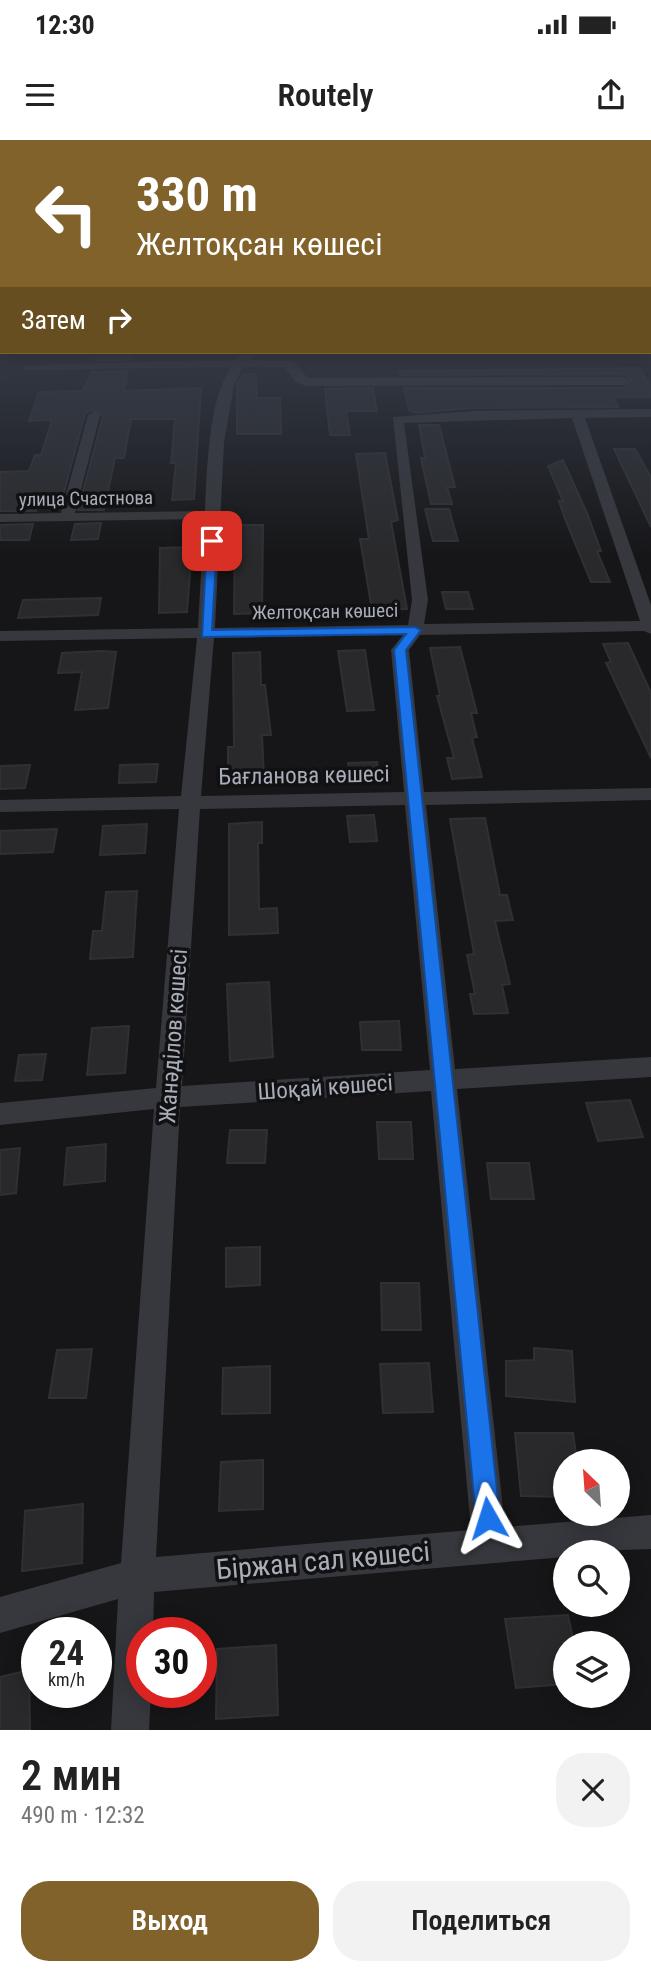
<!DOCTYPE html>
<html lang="ru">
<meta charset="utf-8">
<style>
body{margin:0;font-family:"Roboto Condensed",sans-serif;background:#f2f2f2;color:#222;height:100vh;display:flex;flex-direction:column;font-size:26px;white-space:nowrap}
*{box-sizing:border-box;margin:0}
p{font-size:23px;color:#767676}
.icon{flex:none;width:38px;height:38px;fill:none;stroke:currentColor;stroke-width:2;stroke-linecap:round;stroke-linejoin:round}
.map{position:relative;height:1590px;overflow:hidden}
.details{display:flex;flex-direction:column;background:#fff;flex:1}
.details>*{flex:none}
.guide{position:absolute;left:0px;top:0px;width:651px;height:214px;box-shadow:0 4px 18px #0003;background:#80622a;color:#fff;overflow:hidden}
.needle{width:46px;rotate:335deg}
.tools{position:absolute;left:553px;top:1309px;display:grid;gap:14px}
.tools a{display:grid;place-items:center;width:77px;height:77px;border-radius:50%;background:#fff;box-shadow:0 4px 18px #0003;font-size:35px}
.speed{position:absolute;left:21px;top:1477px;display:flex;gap:14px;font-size:35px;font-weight:700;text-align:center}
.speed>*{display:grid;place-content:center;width:91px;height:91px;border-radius:50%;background:#fff;box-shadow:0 4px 18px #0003;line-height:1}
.speed small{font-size:18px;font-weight:400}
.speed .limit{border:10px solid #d22;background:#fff;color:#111}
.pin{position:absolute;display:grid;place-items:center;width:60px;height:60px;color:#fff;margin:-30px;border-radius:14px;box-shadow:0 4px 10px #0006}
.me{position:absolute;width:77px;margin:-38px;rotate:354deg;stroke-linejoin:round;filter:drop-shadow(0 0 5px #0008)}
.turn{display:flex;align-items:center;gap:24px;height:147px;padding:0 21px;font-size:32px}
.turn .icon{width:91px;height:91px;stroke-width:2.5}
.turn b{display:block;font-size:49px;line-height:60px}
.then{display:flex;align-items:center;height:66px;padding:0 21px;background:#0003;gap:14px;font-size:26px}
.round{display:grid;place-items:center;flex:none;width:74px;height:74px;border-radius:28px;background:#f2f2f2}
.overview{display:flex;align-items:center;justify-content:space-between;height:119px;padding:0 21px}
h1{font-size:42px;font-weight:600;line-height:52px}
.action{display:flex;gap:14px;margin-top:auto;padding:14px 21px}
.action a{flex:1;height:80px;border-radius:28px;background:#80622a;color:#fff;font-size:28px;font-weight:600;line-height:80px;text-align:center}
.action a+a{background:#f2f2f2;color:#222}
.status{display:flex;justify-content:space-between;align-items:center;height:49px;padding:0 35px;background:#fff;direction:ltr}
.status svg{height:19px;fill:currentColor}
header{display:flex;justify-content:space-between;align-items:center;height:91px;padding:0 21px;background:#fff;font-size:32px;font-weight:600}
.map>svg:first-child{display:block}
.building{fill:#29292c;stroke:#303034;stroke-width:2}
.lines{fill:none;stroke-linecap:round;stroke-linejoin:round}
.minor{fill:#37383d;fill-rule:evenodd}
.route{fill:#1a73e8;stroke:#114b97;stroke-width:2}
.labels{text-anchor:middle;stroke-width:7;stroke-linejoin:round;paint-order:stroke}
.far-street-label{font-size:19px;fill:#a8adb8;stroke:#111113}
.street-label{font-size:23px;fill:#a8adb8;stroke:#111113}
.near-street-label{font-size:28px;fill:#a8adb8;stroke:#111113}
</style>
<div class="status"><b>12:30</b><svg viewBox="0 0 49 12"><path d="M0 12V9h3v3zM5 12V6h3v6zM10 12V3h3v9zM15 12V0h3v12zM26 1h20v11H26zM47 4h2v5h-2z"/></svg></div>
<header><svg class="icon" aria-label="menu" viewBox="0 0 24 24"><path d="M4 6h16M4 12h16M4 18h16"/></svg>Routely<svg class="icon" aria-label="share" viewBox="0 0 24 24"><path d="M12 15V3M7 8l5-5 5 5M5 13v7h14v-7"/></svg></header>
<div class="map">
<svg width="651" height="1590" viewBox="0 0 651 1590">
<rect width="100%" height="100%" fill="#161618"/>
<path class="building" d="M98 212H133L131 220 95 221Z
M639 228 651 247V257H613L618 267 472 268 415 273 409 270 404 248H623L631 240 623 234 400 235 399 231Z
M128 231 124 251 201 248 194 359 172 360 176 323H171L175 279H131L124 318H115L104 370H78L103 276 93 269 85 274 61 363 38 364 36 371H0V332L29 331 35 315H41L52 280 29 281 39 252 83 251 92 232Z
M243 234H256L257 258H280L281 294H237V244Z
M373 248 377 271H346L350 295H330L325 249Z
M419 285H439L455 347H447L452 364H431L421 318H425Z
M614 309H635L651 337V387Z
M385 313 398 380 391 382 407 469 372 470 360 399H369L356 314Z
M563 320 587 373 601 411H597L610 442H591L565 379 559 361H563L548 326Z
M425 369H449L458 401H433Z
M101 383 98 399 71 400 75 384Z
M33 384 29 400H0V385Z
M235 385H263L262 473 234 474Z
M192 407 187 472 159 473 160 408Z
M442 452H468L473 469H446Z
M101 458 98 475 18 478 23 460Z
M628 503 651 553V618L606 523 611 522 603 504Z
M460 507 477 573H471L477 597 472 598 482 637 452 639 447 618H454L437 556H440L430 508Z
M365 510 374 570 347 571 338 511Z
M102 511 116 512 108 568 75 570 82 532 58 533 62 513Z
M260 512 261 545H265L271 595H262L264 640 228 641V607H234L233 513Z
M377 622 380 640 351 641 348 623Z
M158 624 156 642 119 643 120 625Z
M30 625 25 648 0 649V626Z
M374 675 377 701 350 702 347 676Z
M485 678 500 755H507L513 780 495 781 510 844 502 845 508 873 474 874 470 854H475L467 815 474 814 450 679Z
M262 682V703H258L259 769 277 768 278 793 229 795V684Z
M147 684 145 713 100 715 103 686Z
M57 689 53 712 0 714V691Z
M137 751 133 817 90 819 93 791H102L106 752Z
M269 842 273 917 230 921 227 844Z
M399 881 401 910H362L360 882Z
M129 886 125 933 87 935 92 888Z
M46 914 42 940 15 941 19 915Z
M630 960 643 997 598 1001 586 963Z
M377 982H411L413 1019H379Z
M230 990H267L265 1023H227Z
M106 1004 105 1041 64 1045 67 1008Z
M20 1008 16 1053 0 1055V1010Z
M487 1023H529L534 1059H491Z
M260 1107V1145L226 1147V1108Z
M381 1143H419L421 1190H382Z
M534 1208 572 1211 575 1262 506 1256V1221L534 1220Z
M92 1209 86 1258H49L57 1210Z
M429 1223 433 1272 383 1273 380 1224Z
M270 1226V1273L222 1274 223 1228Z
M515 1293H573L577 1321H565V1357L521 1356Z
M263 1320V1369L219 1371 221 1322Z
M83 1364 82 1423 22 1431 25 1371Z
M568 1475 574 1503H565V1544L516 1548 505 1479Z
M276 1505 278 1575 216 1579 217 1509Z
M29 1530 30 1590H0V1537Z"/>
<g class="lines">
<path class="minor" d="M245 212H257L249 220 293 221 308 238 623 237 629 241 623 245 306 246 295 242 285 227H243L234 245 224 302 215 488 408 485 412 460 393 277 472 271 651 269V277L585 278 651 465V494L644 491 420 495 409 510 424 652 651 648V660L426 665 455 929 651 917V937L457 949 505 1387 651 1375V1409L565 1412V1417L154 1452 153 1493H142V1552H151L149 1590H111L118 1459 0 1493V1457L121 1423 154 969 0 985V963L156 948 179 669 0 672V660L181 656 197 498 0 501V491L198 488 204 379 0 382V374L61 373 88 275 94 271 100 275 75 373 205 371C207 331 208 260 231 227L27 230 23 229V225L236 220ZM572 278 640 481 424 484 428 460 404 283ZM403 495 391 510 404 652 201 656 214 498ZM405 665 430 930 182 946 200 669ZM431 951 471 1390 156 1417 180 967Z"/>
</g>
<linearGradient id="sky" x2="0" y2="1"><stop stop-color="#0c0c0d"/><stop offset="0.47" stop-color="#363c48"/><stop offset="1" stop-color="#363c48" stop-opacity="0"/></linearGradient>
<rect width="651" height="418" fill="url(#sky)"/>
<path class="route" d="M212 398 217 401 212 490 415 487 421 490 406 510 500 1378 496 1387 488 1390 479 1387 476 1378 394 510 406 494 202 497 207 401Z"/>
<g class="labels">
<g class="far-street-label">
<text transform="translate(86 358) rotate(-1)" y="7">улица Счастнова</text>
<text transform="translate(325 471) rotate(-1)" y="7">Желтоқсан көшесі</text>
</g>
<g class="street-label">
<text transform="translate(304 635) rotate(-1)" y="8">Бағланова көшесі</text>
<text transform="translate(173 896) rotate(-86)" y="8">Жанәділов көшесі</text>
<text transform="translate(325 947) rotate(-4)" y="8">Шоқай көшесі</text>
</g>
<g class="near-street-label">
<text transform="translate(323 1420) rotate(-5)" y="10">Біржан сал көшесі</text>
</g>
</g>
</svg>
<div class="tools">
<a><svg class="needle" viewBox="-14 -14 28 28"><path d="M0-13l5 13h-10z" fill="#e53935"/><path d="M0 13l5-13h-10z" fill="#767676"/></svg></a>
<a><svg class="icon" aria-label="search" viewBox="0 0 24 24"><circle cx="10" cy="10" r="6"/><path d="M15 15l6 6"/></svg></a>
<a><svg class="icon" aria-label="layers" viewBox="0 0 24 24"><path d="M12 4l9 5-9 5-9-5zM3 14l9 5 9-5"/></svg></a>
</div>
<div class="speed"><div>24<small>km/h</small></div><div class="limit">30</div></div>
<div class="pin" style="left:212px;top:401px;background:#d93025"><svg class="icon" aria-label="arrive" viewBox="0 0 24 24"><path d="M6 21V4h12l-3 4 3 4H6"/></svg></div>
<svg class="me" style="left:488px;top:1378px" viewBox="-20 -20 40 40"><path d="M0-17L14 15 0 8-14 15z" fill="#1a73e8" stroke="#fff" stroke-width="4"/></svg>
<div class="guide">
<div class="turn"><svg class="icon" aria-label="left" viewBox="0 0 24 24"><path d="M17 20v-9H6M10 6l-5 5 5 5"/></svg><div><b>330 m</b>Желтоқсан көшесі</div></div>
<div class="then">Затем<svg class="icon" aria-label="right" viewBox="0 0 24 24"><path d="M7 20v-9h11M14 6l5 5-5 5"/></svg></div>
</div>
</div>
<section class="details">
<div class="overview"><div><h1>2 мин</h1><p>490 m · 12:32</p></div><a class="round"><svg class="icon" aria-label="close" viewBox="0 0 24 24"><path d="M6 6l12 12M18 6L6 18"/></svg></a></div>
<div class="action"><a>Выход</a><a>Поделиться</a></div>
</section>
